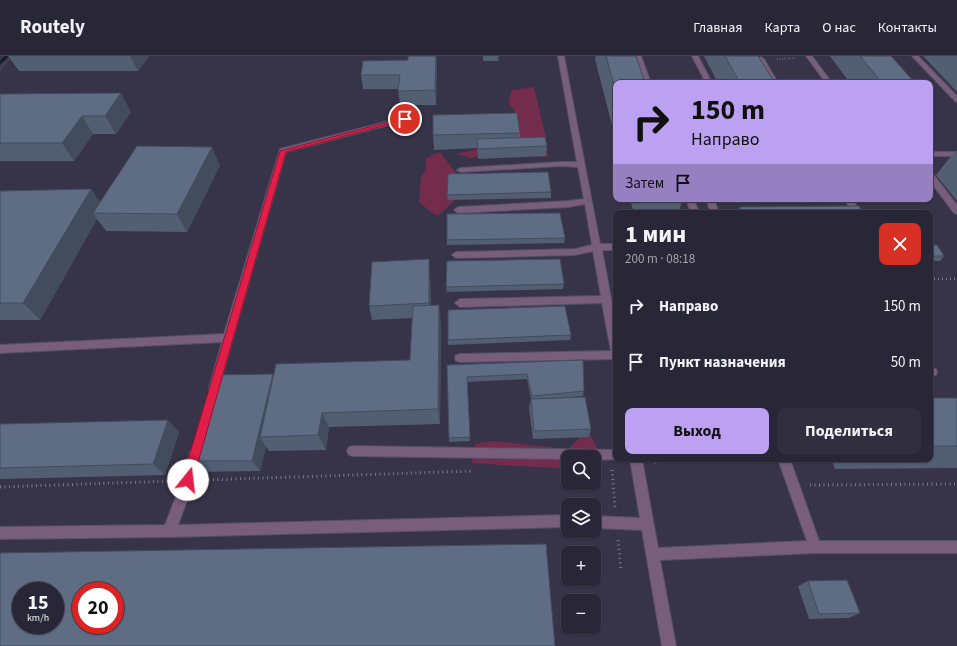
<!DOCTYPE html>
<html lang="ru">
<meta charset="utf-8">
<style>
body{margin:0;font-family:"Source Sans 3",sans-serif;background:#312e3f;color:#f1f3f6;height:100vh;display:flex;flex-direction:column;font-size:15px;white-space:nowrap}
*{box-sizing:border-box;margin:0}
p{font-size:13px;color:#a5a5ad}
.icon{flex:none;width:22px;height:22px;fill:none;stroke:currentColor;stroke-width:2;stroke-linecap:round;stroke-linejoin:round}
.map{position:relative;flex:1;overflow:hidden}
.sheet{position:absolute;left:613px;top:154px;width:320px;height:252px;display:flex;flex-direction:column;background:#292637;border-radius:8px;box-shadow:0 1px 3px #0004,0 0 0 1px #454352}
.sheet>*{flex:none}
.top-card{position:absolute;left:613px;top:24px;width:320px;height:122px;border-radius:8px;box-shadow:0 1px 3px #0004,0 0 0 1px #454352;background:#bca0f2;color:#111;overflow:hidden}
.tools{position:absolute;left:561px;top:394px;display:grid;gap:8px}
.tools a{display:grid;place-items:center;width:40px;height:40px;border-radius:8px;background:#292637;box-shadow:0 1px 3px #0004,0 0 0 1px #454352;font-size:20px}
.speed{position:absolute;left:12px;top:526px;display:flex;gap:8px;font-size:20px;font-weight:700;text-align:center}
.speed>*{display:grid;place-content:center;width:52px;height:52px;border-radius:50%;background:#292637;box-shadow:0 1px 3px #0004,0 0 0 1px #454352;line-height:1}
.speed small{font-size:10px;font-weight:400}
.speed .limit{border:6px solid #d22;background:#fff;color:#111}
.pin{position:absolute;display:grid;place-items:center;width:34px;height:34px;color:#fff;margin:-17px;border:2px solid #fff;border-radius:50%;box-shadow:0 1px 4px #0007}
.me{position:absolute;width:44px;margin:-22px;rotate:16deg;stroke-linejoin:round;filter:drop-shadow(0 0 3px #0008)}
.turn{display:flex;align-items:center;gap:14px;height:84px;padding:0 12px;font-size:18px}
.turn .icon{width:52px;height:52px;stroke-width:2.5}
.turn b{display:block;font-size:28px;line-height:34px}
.then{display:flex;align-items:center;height:38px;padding:0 12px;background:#0003;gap:8px;font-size:15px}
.round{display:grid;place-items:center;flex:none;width:42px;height:42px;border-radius:8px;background:#312e3f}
.summary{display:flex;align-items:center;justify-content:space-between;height:68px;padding:0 12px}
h1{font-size:24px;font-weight:700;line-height:30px}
.action{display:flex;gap:8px;margin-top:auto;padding:8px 12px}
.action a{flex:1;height:46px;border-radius:8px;background:#bca0f2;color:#111;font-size:16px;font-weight:700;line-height:46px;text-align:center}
.action a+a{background:#312e3f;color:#f1f3f6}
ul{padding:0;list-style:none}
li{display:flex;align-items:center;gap:12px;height:56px;padding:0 12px}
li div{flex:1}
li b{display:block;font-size:15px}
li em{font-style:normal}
header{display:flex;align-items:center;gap:24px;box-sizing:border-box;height:56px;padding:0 20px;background:#292637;border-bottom:1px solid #454352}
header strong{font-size:19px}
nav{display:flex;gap:22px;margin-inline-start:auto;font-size:14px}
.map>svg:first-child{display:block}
.green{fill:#732c4b}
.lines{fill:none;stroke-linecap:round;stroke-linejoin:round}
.stream{fill:#0f1e25;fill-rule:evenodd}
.minor-casing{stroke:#545065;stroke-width:2}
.path-far2{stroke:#7c798c;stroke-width:2;stroke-dasharray:0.5 2;stroke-linecap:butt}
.path-far1{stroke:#7c798c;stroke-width:2.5;stroke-dasharray:1 3;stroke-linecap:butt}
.path{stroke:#7c798c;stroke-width:3;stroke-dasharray:1 3.5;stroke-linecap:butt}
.minor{fill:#795e7b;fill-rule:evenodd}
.wall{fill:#525e72}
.shaded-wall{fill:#424c5c}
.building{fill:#5f6d84;stroke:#424c5c;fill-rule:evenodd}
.route{fill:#e11d48;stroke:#92132f}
</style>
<header>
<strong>Routely</strong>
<nav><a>Главная</a><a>Карта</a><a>О нас</a><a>Контакты</a></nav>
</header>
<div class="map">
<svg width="957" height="590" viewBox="0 0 957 590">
<rect width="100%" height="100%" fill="#373349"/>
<path class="green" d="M534 31 546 82 548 101 488 97 472 102 456 98 474 94 518 90 519 61 508 46 512 34Z
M440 96 463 126 453 146 438 160 431 156 419 146 420 130 421 121 426 114V102Z
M587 373 603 402 594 407V401H568V413L472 407 475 388 492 385 569 393Z"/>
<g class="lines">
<path class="stream" d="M5 0H9L0 8V5Z"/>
<g class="minor-casing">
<path id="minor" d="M558 0H564L600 188H616V194H602L616 269V303L460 306 456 305 455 302 456 299 460 298 611 295 602 247 460 251 455 247 460 243 601 240 593 195 575 199 456 202 452 199 456 196 575 193 592 189 585 148 568 151 458 157 454 154 458 151 568 145 584 143 578 111 561 110 461 116 457 114 461 112 561 106H577Z
M635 0H641L651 27H645Z
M692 0H698L712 27H706Z
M806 0H812L832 27H826Z
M912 0H918L957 40V46L955 45Z
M761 1 764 3 778 27H772L758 3Z
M405 61 408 63 407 64 286 96 218 335 214 336 210 335 209 332 222 286 0 297V289L224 278 280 93Z
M930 96H957V100H930Z
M930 118H933L957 149V158L954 157 930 125Z
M686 143H694L699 157H691Z
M706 143H714L719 157H711Z
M844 143H852L861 157H853Z
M930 312 936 313 937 316 936 319 930 320Z
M353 390 616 394V403H619L594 404V401H568V403L353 400 349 399 347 395 349 391Z
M196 391 200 392 202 396 194 425 178 469 568 459V471L169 481 0 483V471L165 469 182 425 190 396 192 392Z
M630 403H642L658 492 807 485 778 403H790L819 485H957V497H815L660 504 676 590H662L642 474 594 472V460L640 462Z"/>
</g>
<path class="path-far2" d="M777 3 796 2
M0 13 12 0"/>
<path class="path-far1" d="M930 223H957"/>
<path class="path" d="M654 407 668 403
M612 414 615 451
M204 424 473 415
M810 429 957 428
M0 431 171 425
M618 484 621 514"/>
<use href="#minor" class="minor"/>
</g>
<path class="wall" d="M8 0H149L138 15H19Z
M483 0H499L498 5H483Z
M596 0H636L616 27V77H614L595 3Z
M704 0H758L775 27H718Z
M830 0H891L915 27H850Z
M923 0H957V36Z
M437 5 436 49H400L398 33H363L361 19Z
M0 38 131 56 116 78H93L74 105H0Z
M520 77V81L547 90 546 100 478 103 477 92 434 94 433 79Z
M955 95H957V145L936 119Z
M220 109 187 176 106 175 97 163 40 264H0V135L91 133 100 146Z
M551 136V142L448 144 447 139Z
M630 143H683V144L678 157H634Z
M740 151 863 157H737Z
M565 182 564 187 447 189V184Z
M930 189 944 200 940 205H930Z
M430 217 431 250 441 267 440 368 329 371 326 394 269 395 266 391 260 415 199 416 188 405 273 318 410 304 412 262 372 264 369 250Z
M564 228 563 233 447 236 446 231Z
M571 279 570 284 448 289V284Z
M583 304 584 335 583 340 548 343 591 373 589 381 533 383 529 352 531 343 527 323 467 326 470 385 449 386 447 309Z
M930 342H957V412L835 413 831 403H930Z
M0 368 179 376 165 419 0 423Z
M808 525 860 557 849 562 809 563 798 530Z"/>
<path class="shaded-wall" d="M130 0H149L138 15Z
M436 0 437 5 436 49 435 34Z
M121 37 131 56 116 78 105 60Z
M82 60 93 78 74 105 62 87Z
M212 91 220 109 187 176 177 158Z
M91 133 104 152 93 157 97 163 40 264 23 247Z
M429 203 430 217 431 261 429 247Z
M439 249 441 267 440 368 438 353Z
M273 318 280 331 260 381 266 391 260 415 252 405Z
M322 357 329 371 326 394 318 379Z
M168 364 179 376 165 419 153 408Z"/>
<path class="building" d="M408 0H436L435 34 398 35 400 19H361L363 5 408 4Z
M606 0H636L645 27H616V36Z
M725 0H758L775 27H740Z
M860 0H891L915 27H882Z
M121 37 105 60H82L62 87H0V38Z
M517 57 520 77 433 79V59Z
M545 81 547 90 478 93 477 83Z
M137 90 212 91 177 158 93 157Z
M548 116 551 136 447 139 448 118Z
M91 133 23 247H0V135Z
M646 143H683V144L646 145Z
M859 150 863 157H743L740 151Z
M560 157 565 182 447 184V158Z
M930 189H937L944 200H930Z
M429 203V247L369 250 372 206Z
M560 203 564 228 446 231 447 205Z
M439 249 438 353 322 357 318 379 260 381 276 308 410 304 413 250Z
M565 250 571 279 448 284V254Z
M583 304 584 335 532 340 527 318 467 321 470 381 449 382 447 309Z
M273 318 252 405H188L216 319Z
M585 341 591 373 534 375 531 343Z
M930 342H957V390H930Z
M168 364 153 408 0 412V368Z
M546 488 555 590H0V497ZM21 535H55V569H21ZM81 535H115V569H81Z
M847 524 860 557 819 558 808 525Z"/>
<path class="route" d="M403 62 408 63 286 96 193 424 191 428 188 430 184 428 182 424 280 95Z"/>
</svg>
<div class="tools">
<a><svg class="icon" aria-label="search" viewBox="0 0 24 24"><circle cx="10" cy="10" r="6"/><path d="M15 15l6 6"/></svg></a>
<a><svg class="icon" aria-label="layers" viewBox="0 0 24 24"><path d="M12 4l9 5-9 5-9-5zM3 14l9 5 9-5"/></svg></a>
<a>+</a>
<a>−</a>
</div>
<div class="speed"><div>15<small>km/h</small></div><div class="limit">20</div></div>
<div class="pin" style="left:405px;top:63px;background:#d93025"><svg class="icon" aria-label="arrive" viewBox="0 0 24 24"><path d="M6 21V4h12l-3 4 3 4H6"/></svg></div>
<svg class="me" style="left:188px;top:424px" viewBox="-20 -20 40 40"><circle r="19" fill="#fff"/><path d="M0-13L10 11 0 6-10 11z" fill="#e11d48"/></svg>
<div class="top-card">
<div class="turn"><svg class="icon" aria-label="right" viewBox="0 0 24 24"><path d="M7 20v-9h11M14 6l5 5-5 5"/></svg><div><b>150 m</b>Направо</div></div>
<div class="then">Затем<svg class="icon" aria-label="arrive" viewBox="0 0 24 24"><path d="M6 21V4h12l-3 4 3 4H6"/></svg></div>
</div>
<section class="sheet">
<div class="summary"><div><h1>1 мин</h1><p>200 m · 08:18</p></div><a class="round" style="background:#d93025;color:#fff"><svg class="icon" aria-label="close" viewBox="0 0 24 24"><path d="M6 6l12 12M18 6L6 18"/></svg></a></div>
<ul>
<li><svg class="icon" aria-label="right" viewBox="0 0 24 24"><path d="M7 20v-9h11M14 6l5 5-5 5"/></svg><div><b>Направо</b></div><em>150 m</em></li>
<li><svg class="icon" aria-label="arrive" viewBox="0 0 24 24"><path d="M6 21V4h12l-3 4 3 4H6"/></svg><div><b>Пункт назначения</b></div><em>50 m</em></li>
</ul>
<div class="action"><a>Выход</a><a>Поделиться</a></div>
</section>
</div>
